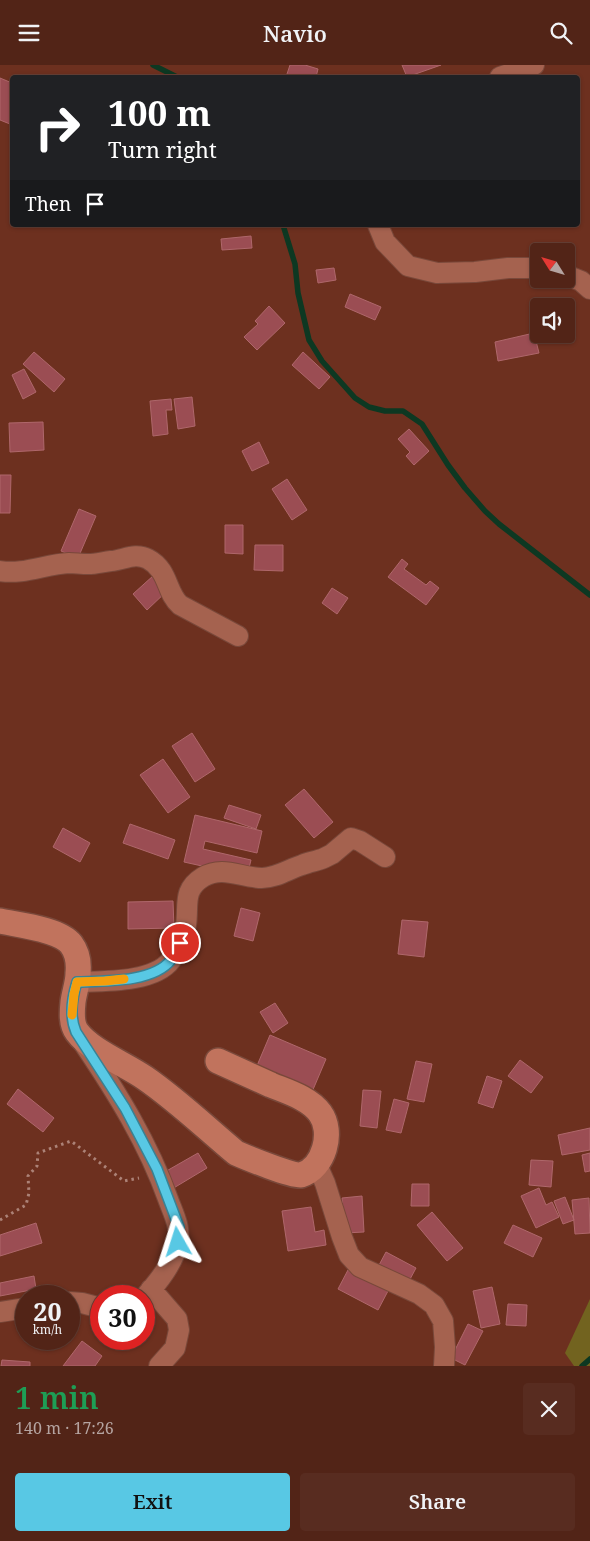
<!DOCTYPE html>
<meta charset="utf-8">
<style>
body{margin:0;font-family:"Noto Serif",serif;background:#582c20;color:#f1f3f6;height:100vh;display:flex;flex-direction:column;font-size:19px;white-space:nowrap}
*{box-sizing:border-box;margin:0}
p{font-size:16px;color:#b5a4a1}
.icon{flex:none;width:28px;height:28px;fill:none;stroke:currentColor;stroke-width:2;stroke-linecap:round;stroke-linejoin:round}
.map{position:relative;height:1301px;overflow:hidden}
.panel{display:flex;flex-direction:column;background:#522417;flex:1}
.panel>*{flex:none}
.top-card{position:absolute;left:10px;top:10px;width:570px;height:152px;border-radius:5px;box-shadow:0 1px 4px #0004,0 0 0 1px #684136;background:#202124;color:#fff;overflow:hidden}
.needle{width:32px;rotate:307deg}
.tools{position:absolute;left:530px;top:178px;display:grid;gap:10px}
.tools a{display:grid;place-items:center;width:45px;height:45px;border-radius:5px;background:#522417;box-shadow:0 1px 4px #0004,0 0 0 1px #684136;font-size:25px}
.speed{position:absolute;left:15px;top:1220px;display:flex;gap:10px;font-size:25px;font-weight:700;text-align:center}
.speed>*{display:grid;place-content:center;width:65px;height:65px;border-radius:50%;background:#522417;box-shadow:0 1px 4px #0004,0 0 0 1px #684136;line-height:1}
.speed small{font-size:12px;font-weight:400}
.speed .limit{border:8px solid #d22;background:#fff;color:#111}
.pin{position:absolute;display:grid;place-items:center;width:42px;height:42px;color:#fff;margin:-21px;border:2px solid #fff;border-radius:50%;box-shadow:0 1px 5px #0007}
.me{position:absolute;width:55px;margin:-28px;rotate:354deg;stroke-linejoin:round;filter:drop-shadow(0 0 4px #0008)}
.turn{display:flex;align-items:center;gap:18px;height:105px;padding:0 15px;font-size:22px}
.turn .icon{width:65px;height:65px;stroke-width:2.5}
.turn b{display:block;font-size:35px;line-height:42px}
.then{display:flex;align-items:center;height:48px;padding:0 15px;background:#0003;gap:10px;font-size:19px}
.round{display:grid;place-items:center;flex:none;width:52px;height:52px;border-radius:5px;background:#582c20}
.headline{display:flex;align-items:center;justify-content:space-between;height:85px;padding:0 15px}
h1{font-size:30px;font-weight:600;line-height:38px;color:#1e9e55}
.action{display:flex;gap:10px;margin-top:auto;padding:10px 15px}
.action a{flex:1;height:58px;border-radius:5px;background:#58c8e4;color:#111;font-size:20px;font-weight:600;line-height:58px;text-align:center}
.action a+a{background:#582c20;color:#f1f3f6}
header{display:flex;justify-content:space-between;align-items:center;height:65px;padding:0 15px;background:#522417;font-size:22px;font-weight:600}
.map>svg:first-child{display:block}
.green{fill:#72631f}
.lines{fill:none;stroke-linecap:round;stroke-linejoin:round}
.stream{stroke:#0d3822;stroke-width:5.5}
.building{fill:#9b4d53;stroke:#af676b}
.minor-casing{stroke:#79483a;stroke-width:22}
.major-casing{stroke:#79483a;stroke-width:28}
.path{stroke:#ac8277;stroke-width:3;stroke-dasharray:2.5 4;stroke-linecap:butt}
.minor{stroke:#a5624f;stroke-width:20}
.major{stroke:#c1735d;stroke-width:25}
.route-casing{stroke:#398294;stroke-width:12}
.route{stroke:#58c8e4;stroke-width:9}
.slow{stroke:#f59e0b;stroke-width:9}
</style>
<header><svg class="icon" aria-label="menu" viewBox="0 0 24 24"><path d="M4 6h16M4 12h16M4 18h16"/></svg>Navio<svg class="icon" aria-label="search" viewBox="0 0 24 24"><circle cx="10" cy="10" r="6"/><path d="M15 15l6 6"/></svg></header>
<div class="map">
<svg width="590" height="1301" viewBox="0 0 590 1301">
<rect width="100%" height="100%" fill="#6d301f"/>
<path class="green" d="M590 1234V1301H574L565 1288Z"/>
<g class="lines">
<path class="stream" d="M153 0 177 12
M283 160 295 199 298 228 309 275 322 296 355 333 369 342 385 346H403L422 359 448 400 465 423 485 446 499 459 590 530
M582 1301 590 1294"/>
</g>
<path class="building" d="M290 0H305L318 4 316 12H286Z
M402 0H441L407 12Z
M0 13 12 18V52L10 59 0 55Z
M251 171 252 183 222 185 221 174Z
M334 203 336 215 318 218 316 205Z
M350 229 381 242 375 255 345 242Z
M269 241 285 258 257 285 244 272 258 259 255 256Z
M534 268 539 288 498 296 495 277Z
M34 287 65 314 54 327 23 299Z
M303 287 330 312 319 324 292 300Z
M24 304 36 327 23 334 12 310Z
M192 332 195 361 178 364 174 334Z
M171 334 172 345H166L168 369 153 371 150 336Z
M43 357 44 385 10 387 9 358Z
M409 364 429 386 414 400 406 391 410 387 398 374Z
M259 377 269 398 252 406 242 386Z
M0 410H11L10 448H0Z
M287 414 307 445 292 455 272 424Z
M79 444 96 451 78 493 61 486Z
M225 460H243V489L225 488Z
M255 480H283V506L254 505Z
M402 494 408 499 404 504 426 520 430 516 439 523 426 540 388 512Z
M154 510 168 525 147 545 133 529Z
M332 523 348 533 337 549 322 538Z
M192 668 215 704 195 717 172 681Z
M163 694 190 732 168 748 140 710Z
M304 724 333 757 314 773 285 740Z
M229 740 261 750 256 764 224 753Z
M195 750 262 766 257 788 205 776 203 784 251 795 247 811 184 797Z
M130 759 175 775 168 794 123 778Z
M63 763 90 778 80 797 53 782Z
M173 836 174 863 128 864V837Z
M241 843 260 848 253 876 234 871Z
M402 855 428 857 424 892 398 889Z
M275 938 288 958 273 968 260 947Z
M270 970 326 994 312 1027 256 1003Z
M520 995 543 1012 531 1028 508 1011Z
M416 996 432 999 424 1037 407 1034Z
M487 1011 502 1016 493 1043 478 1038Z
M18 1024 54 1053 43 1067 7 1039Z
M363 1025 381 1026 377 1063 360 1061Z
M394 1034 409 1038 401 1068 386 1065Z
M590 1063V1085L562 1090 558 1070Z
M198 1088 207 1103 172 1124 163 1108Z
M590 1088V1106L585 1107 582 1090Z
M531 1095 553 1096 551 1122 529 1120Z
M412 1119H429V1141H411Z
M539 1123 546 1140 552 1137 559 1152 536 1163 521 1131Z
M362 1131 364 1167 345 1168 342 1133Z
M565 1132 574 1155 563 1159 554 1136Z
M589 1133 590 1168 575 1169 572 1135Z
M311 1142 315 1167 324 1165 326 1180 288 1186 282 1146Z
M432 1147 463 1183 447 1196 417 1160Z
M36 1158 42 1178 0 1191V1170Z
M513 1160 542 1173 533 1192 504 1178Z
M386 1187 416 1203 408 1218 378 1202Z
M348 1205 388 1226 378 1245 338 1224Z
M34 1211 36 1224 0 1231V1218Z
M492 1222 500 1259 481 1263 473 1226Z
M508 1239 527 1240 526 1261 506 1260Z
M468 1259 483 1266 465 1300 451 1293Z
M82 1276 102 1291 95 1301H63Z
M2 1295 30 1297V1301H1Z"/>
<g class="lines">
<g class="minor-casing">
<path id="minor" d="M500 12 534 0
M378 160 385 177 408 201 437 208 475 207 508 203H539
M566 210 581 216 590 224
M0 506C23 510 46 499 69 498 75 498 81 499 88 499 95 499 103 497 111 496 124 495 135 487 148 494 169 505 166 528 180 540L238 571
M77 917C103 916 154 918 171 895 174 891 176 886 178 881 181 875 185 867 186 860 189 840 182 825 203 812 223 800 241 813 262 813 276 813 289 804 302 800 309 797 317 796 324 793L332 789 351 773 360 776 385 792
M84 979C117 1028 148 1078 168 1134 173 1148 181 1162 178 1178 173 1199 158 1217 144 1233
M317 1100 325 1118 342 1172 349 1190 360 1202 419 1229 434 1240 443 1256 445 1282 444 1301
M151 1224 177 1254 179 1265 175 1283 159 1301
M69 1237 82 1238 101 1243
M0 1247 26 1243"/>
</g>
<g class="major-casing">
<path id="major" d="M0 856C19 860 59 864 71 879 77 887 79 898 78 908 78 918 74 928 73 937 72 947 71 959 77 967 91 986 125 999 145 1013 177 1035 206 1063 236 1088 245 1092 294 1112 301 1110 324 1103 334 1067 320 1048 309 1033 288 1027 271 1020 253 1012 236 1004 218 996"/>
</g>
<path class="path" d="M0 1155 26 1140 29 1128 28 1111 37 1101 38 1088 71 1076 124 1116 139 1113"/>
<use href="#minor" class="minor"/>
<use href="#major" class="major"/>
</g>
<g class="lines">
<g class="route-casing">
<path id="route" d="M178 1177 179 1162 157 1104 125 1043 76 967C69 951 72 933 77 917 103 916 153 918 171 895 174 891 177 884 180 878"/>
</g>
<use href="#route" class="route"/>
<path class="slow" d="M72 950 74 929 77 917 105 916 124 914"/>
</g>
</svg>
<div class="tools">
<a><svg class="needle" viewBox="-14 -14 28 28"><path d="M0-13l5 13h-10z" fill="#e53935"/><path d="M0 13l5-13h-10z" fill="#b5a4a1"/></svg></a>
<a><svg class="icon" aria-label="sound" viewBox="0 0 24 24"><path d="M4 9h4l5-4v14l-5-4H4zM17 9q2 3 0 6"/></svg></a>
</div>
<div class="speed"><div>20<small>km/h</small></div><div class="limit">30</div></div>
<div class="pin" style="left:180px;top:878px;background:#d93025"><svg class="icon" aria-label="arrive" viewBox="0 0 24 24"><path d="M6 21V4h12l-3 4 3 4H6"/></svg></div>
<svg class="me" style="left:178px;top:1177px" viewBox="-20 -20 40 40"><path d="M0-17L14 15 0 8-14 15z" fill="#58c8e4" stroke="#fff" stroke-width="4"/></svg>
<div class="top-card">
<div class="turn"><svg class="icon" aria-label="right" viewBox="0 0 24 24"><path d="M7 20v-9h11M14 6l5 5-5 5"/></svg><div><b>100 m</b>Turn right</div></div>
<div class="then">Then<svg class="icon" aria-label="arrive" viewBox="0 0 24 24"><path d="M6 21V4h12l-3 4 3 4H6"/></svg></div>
</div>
</div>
<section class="panel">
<div class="headline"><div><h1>1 min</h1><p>140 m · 17:26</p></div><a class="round"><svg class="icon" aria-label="close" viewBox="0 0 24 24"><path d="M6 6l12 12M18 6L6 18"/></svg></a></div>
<div class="action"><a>Exit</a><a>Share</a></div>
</section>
